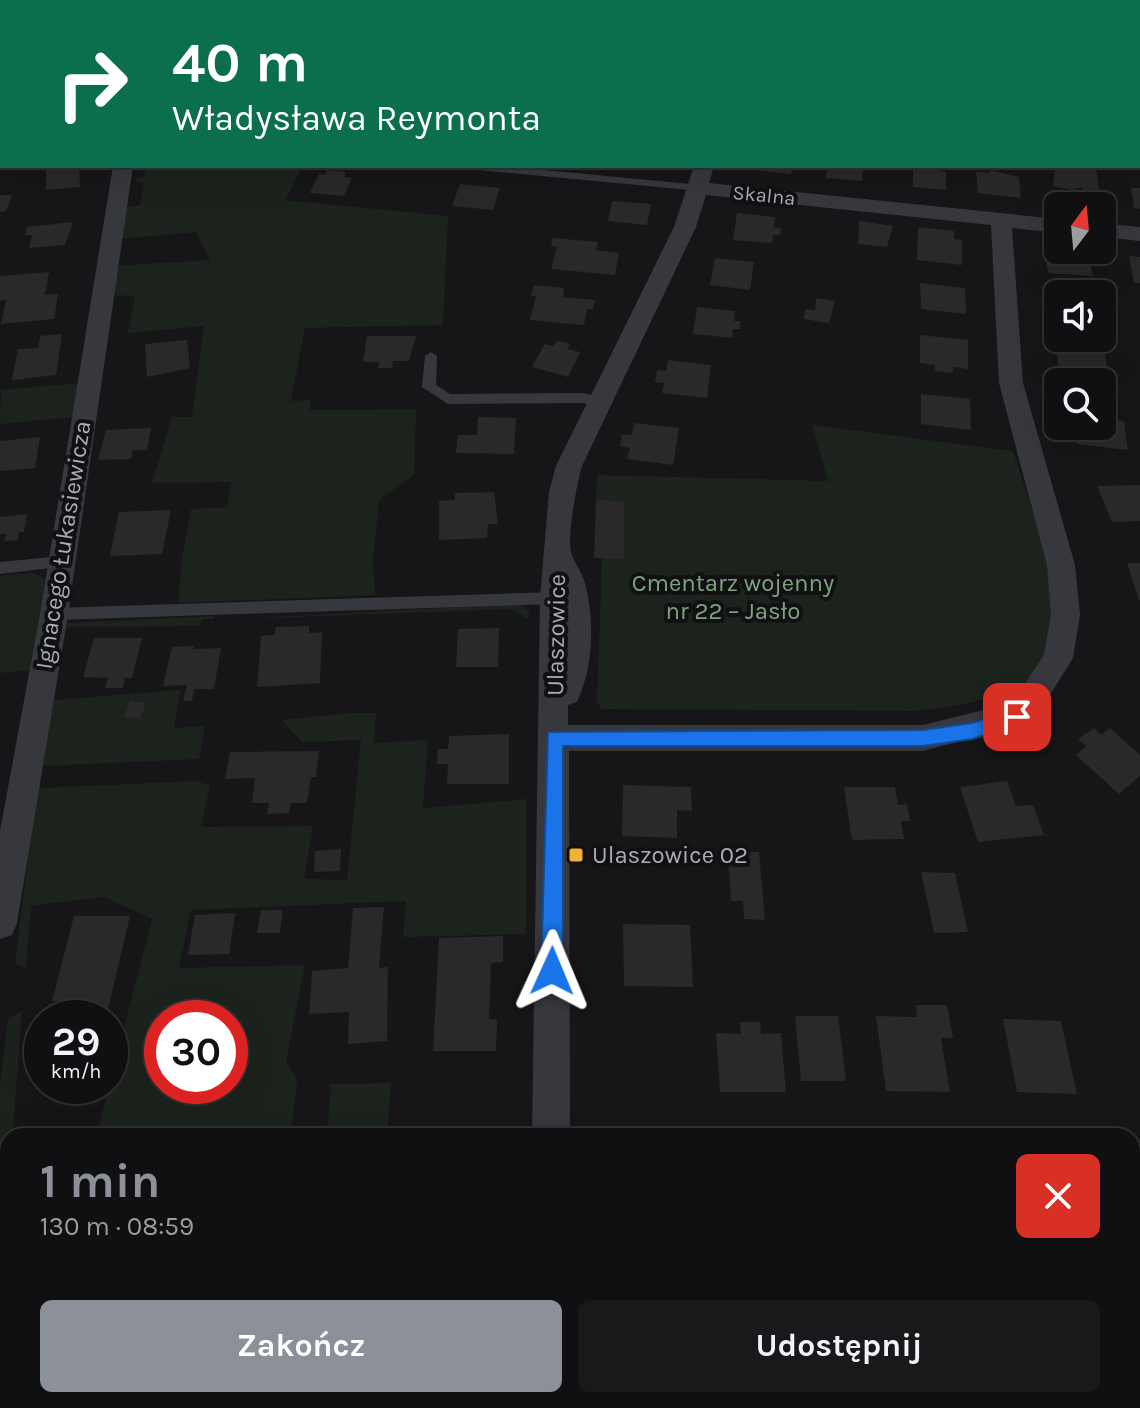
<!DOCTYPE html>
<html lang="pl">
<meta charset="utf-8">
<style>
body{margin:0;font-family:Karla,sans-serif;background:#19191b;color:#f1f3f6;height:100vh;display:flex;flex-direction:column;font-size:30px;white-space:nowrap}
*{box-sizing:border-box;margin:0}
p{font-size:26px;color:#9c9d9f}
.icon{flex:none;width:44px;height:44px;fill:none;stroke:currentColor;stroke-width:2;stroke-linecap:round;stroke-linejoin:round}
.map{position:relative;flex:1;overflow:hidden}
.sheet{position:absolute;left:0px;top:1128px;width:1140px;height:280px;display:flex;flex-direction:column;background:#101012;border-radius:24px 24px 0 0;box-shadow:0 8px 32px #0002,0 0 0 2px #303032}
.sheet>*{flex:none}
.top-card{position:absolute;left:0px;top:0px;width:1140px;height:168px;box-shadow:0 8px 32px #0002,0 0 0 2px #303032;background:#0b6e4f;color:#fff;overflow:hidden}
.needle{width:52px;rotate:16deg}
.tools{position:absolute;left:1044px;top:192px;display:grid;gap:16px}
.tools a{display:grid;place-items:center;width:72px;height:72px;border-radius:12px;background:#101012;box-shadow:0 8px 32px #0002,0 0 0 2px #303032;font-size:40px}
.speed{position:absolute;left:24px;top:1000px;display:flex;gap:16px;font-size:40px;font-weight:700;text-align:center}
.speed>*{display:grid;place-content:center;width:104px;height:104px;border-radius:50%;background:#101012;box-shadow:0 8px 32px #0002,0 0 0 2px #303032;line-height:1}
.speed small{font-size:20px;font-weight:400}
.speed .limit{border:12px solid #d22;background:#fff;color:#111}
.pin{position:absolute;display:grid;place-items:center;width:68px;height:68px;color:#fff;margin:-34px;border-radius:16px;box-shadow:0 4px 12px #0006}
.me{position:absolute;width:88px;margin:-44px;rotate:1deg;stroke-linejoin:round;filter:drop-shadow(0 0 6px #0008)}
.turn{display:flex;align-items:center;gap:28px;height:168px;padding:0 40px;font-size:36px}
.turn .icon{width:104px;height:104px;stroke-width:2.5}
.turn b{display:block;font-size:56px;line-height:68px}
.round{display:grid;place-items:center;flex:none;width:84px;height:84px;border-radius:12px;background:#19191b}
.headline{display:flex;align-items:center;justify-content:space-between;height:136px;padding:0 40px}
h1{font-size:48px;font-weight:700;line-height:60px;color:#8c9099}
.button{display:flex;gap:16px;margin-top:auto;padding:16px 40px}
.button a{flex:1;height:92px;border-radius:12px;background:#8c9099;color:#fff;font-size:32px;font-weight:700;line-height:92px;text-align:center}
.button a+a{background:#19191b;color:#f1f3f6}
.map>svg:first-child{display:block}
.green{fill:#1c231d;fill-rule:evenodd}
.building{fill:#29292c}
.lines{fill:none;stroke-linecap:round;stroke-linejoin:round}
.service{fill:#37383d;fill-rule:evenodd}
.minor{fill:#37383d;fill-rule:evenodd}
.route{fill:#1a73e8;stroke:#114b97;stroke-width:2}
.poi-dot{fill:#f2b134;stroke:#111113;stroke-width:3}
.labels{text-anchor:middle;stroke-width:8;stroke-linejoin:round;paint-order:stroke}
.far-street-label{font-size:20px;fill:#a8adb8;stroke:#111113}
.street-label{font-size:24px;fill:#a8adb8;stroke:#111113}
.park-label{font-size:24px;fill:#7fa381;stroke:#111113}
.poi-label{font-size:24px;fill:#a8adb8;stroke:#111113;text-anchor:start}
</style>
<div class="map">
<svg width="1140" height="1408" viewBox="0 0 1140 1408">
<rect width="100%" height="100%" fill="#161618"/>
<path class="green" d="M146 166H303L285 200 448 216 443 325 305 328 291 401 310 400V410L416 409 414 475 379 500 373 561 375 595 178 603 182 558 191 509 227 507 231 482 152 483 172 417H192L204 326 128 333 135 296 110 295 112 266 210 260 196 232 117 239 123 208 140 205 144 184 134 179 144 176Z
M78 383 73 417 0 424 1 390Z
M812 425 1013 451 1065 612C1058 628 1048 663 1037 675 1017 699 943 708 912 711L602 709 597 702 602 558H624V502L596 500 597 475 828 481Z
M34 573 50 582 31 670 0 673V576Z
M518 604 529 610 528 619 512 609 237 619Z
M214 616 215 619H203L199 626 67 627 57 647 63 625 67 623Z
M180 690 174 728 205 726 199 759 43 766 53 700Z
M350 713H376L374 743 428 740 423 808 526 799V934L403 937 406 901 191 910 179 968 305 965 286 1061 297 1080 291 1134 8 1136V1148L0 1143V1087L7 1025 9 1018 22 1011 13 1130 98 1129 152 919 104 897 31 906 26 968 15 964 36 793 41 788 195 781 210 785 201 827 313 826 304 879 347 880 361 740 302 742 282 720ZM162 1018H230V1086H162Z
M391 1083 387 1136H327L331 1084Z
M0 1351H8V1400H359V1408H0Z"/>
<path class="building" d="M79 166 80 187 46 190V170Z
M755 166H792L791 174 754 170Z
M827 166H863L862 181 826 178Z
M1055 166H1096L1101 206H1081L1083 187 1072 190 1053 186Z
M927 167 946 172V190L913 187V169L927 170Z
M327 170 346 172 344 177 352 178 344 196 310 193 319 174 325 175Z
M990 170 1019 177 1021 198 978 193 976 172 990 173Z
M460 184 500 188 493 210 452 206Z
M1131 188H1140V209L1134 208Z
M0 195H12L6 211 0 212Z
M612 201 651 204 647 225 608 221Z
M737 213 775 217 774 227 781 228 780 235H773L772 243 733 240Z
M859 221 893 226 887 247 858 244Z
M73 222 65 245 29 248 32 235H25L27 227Z
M918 227 954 231V239L962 240V265L917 260Z
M553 238 598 242 596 250 619 253 615 275 551 269 557 247 551 246Z
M1044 248 1087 251 1093 276 1048 273Z
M1129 256 1140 257V283H1134Z
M715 258 754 262 750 290 710 285Z
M49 272 45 295 58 294 54 319 1 324 6 300 0 301V276Z
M920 283 965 288 966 314 921 309Z
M534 285 564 288 563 297 595 300 593 309H587L584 325 530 320 536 296H531Z
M1051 297 1058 298V321H1052Z
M816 298 835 301 829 323 804 319 805 309 815 310Z
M697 307 735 311 734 321H740V329H733L732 338 693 334Z
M62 334 56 375 12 380 18 349 38 348 40 336Z
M920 335 968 340V369L953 367V373L935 371V365L920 363Z
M367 336H416L409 361H393L392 368H378L379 362H363Z
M187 340 190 368 147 377 145 344Z
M557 341 570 344 567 349 580 352 568 377 532 367 545 344 553 346Z
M1056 349 1105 354 1109 382H1076V378L1060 376Z
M668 360 711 365 707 398 662 393 664 383 655 382 657 370 666 371Z
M921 394 970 399 971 430 921 424Z
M1102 411 1110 412 1111 419 1124 421 1128 450 1077 444 1075 426H1102Z
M478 417 516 418 514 454 456 453 458 435H477Z
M634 423 679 428 673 465 627 459 630 448 620 446 622 434 632 435Z
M151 428 147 450H133L131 459 98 460 106 430Z
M40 437 35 468 0 471V441Z
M1140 485V521L1112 522 1097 486Z
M494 492 498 524H488L487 538 439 540V501L455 500V493Z
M596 500 624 501V559L594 558Z
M171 510 162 554 110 556 119 512Z
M27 514 24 532H19L18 540 4 541 6 534H0V517Z
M1127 563H1140V600H1139Z
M309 626V633L322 632 320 683 257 687 261 636 274 635 276 627Z
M499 628 498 667H456L458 629Z
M94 638H142L132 678H125L123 688H105L108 678 83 677Z
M194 646 193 649 221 648 214 689H194L192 701H183L187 685 163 686 172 647Z
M130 701 146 703 140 718 124 717Z
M1094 728 1101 735 1110 728 1140 755V776L1119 794 1076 755 1086 746 1078 739Z
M509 734V784H447L448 764H437L438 749H448L449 736Z
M319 751 316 777H311L307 803H291L289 813 267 814 269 803H252L255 778 225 779 230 752Z
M1007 781 1016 806 1033 805 1044 835 978 842 960 787Z
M623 785 691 787 692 811 677 810V838L622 836Z
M844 787H895L898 805 907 804 910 821H901L904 839 852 840Z
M341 849 340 871 314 872 315 851Z
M728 852H759L765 920 744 919 743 901H731Z
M921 872 955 873 968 932 934 933Z
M384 907 379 968 388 967 387 1041 348 1044 349 1012 309 1014 312 971 348 968 353 908Z
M261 910H283L280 933H257Z
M235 913 229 954 188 955 195 915Z
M74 916H130L106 1018H60L65 1001H52Z
M623 924 690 925 693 987 624 986Z
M503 936V962L491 963 489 1019H497L496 1051H433L439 938Z
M916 1005H947L953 1038H941L950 1092 886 1091 876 1016 917 1017Z
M795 1016H838L846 1081H801Z
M1003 1019 1061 1021 1077 1094 1017 1092Z
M740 1022H760L761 1034 781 1033 786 1092H720L716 1033 741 1034Z
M1132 1254 1140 1284V1304L1132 1303Z
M636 1400H705L706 1408H636Z
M1051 1400H1086L1088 1408H1053Z"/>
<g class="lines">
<path class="service" d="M400 0H426L428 2H402Z
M1138 78H1140V84H1138Z
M464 166H504L700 185 706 188 700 191 469 169Z
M431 352 437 356 436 385 450 394 583 393 605 399 607 402 600 407 583 403 448 404 422 387 425 356Z
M62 556 67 558 69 562 67 566 0 574V562Z
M554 592 562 598 554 604 54 620 46 614 54 608Z"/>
<path class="minor" d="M154 0H172L153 2Z
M209 0H227L208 2Z
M728 0H746L727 2Z
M0 147H2V159H0Z
M113 166H133L68 614 17 923 12 935 0 939V831L40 614Z
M694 166H714L709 183 1058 219V233L1012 228 1023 383 1075 565 1080 615 1073 658 1045 703 1002 730 923 751H569L570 1136H532L540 598 549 492 556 466 674 227ZM706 195 991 225 999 383 1047 565 1051 615 1044 655 1024 685 984 710 923 725H568V705L577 702C594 666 595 618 584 580 581 571 573 560 571 552 567 536 577 483 582 466L696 227Z
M1102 223 1140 227V241L1102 237Z
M1132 1151H1140V1189H1132Z
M530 1400H572V1408H530Z"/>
</g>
<path class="route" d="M1017 709 1023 712V723L972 739 923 746H563V971L559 979 552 982 545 979 541 971 548 732 923 730 972 723Z"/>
<rect class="poi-dot" x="568" y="847" width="16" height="16" rx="4"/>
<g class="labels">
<g class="far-street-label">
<text transform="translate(764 195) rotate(6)" y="7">Skalna</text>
</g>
<g class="street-label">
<text transform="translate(63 545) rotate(-81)" y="8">Ignacego Łukasiewicza</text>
<text transform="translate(556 635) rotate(-89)" y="8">Ulaszowice</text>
</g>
<g class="park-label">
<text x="733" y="591">Cmentarz wojenny<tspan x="733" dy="28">nr 22 – Jasło</tspan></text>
</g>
<g class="poi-label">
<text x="592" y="863">Ulaszowice 02</text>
</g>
</g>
</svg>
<div class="tools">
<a><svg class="needle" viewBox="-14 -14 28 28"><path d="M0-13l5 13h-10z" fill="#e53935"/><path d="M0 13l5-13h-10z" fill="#9c9d9f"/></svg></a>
<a><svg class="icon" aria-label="sound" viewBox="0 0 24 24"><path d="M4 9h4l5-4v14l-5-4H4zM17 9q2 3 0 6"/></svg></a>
<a><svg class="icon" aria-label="search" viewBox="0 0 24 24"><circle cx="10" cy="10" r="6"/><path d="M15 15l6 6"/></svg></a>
</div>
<div class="speed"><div>29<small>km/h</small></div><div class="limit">30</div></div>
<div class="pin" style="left:1017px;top:717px;background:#d93025"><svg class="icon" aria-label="arrive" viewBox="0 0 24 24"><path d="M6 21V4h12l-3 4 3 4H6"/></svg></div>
<svg class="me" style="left:552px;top:971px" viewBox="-20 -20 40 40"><path d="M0-17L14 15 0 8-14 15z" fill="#1a73e8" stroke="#fff" stroke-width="4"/></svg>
<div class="top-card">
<div class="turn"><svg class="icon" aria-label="right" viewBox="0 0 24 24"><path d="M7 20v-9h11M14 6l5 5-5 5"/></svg><div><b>40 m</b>Władysława Reymonta</div></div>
</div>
<section class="sheet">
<div class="headline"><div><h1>1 min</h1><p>130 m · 08:59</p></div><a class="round" style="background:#d93025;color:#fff"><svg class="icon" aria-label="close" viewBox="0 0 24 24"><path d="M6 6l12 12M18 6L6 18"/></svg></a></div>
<div class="button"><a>Zakończ</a><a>Udostępnij</a></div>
</section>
</div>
